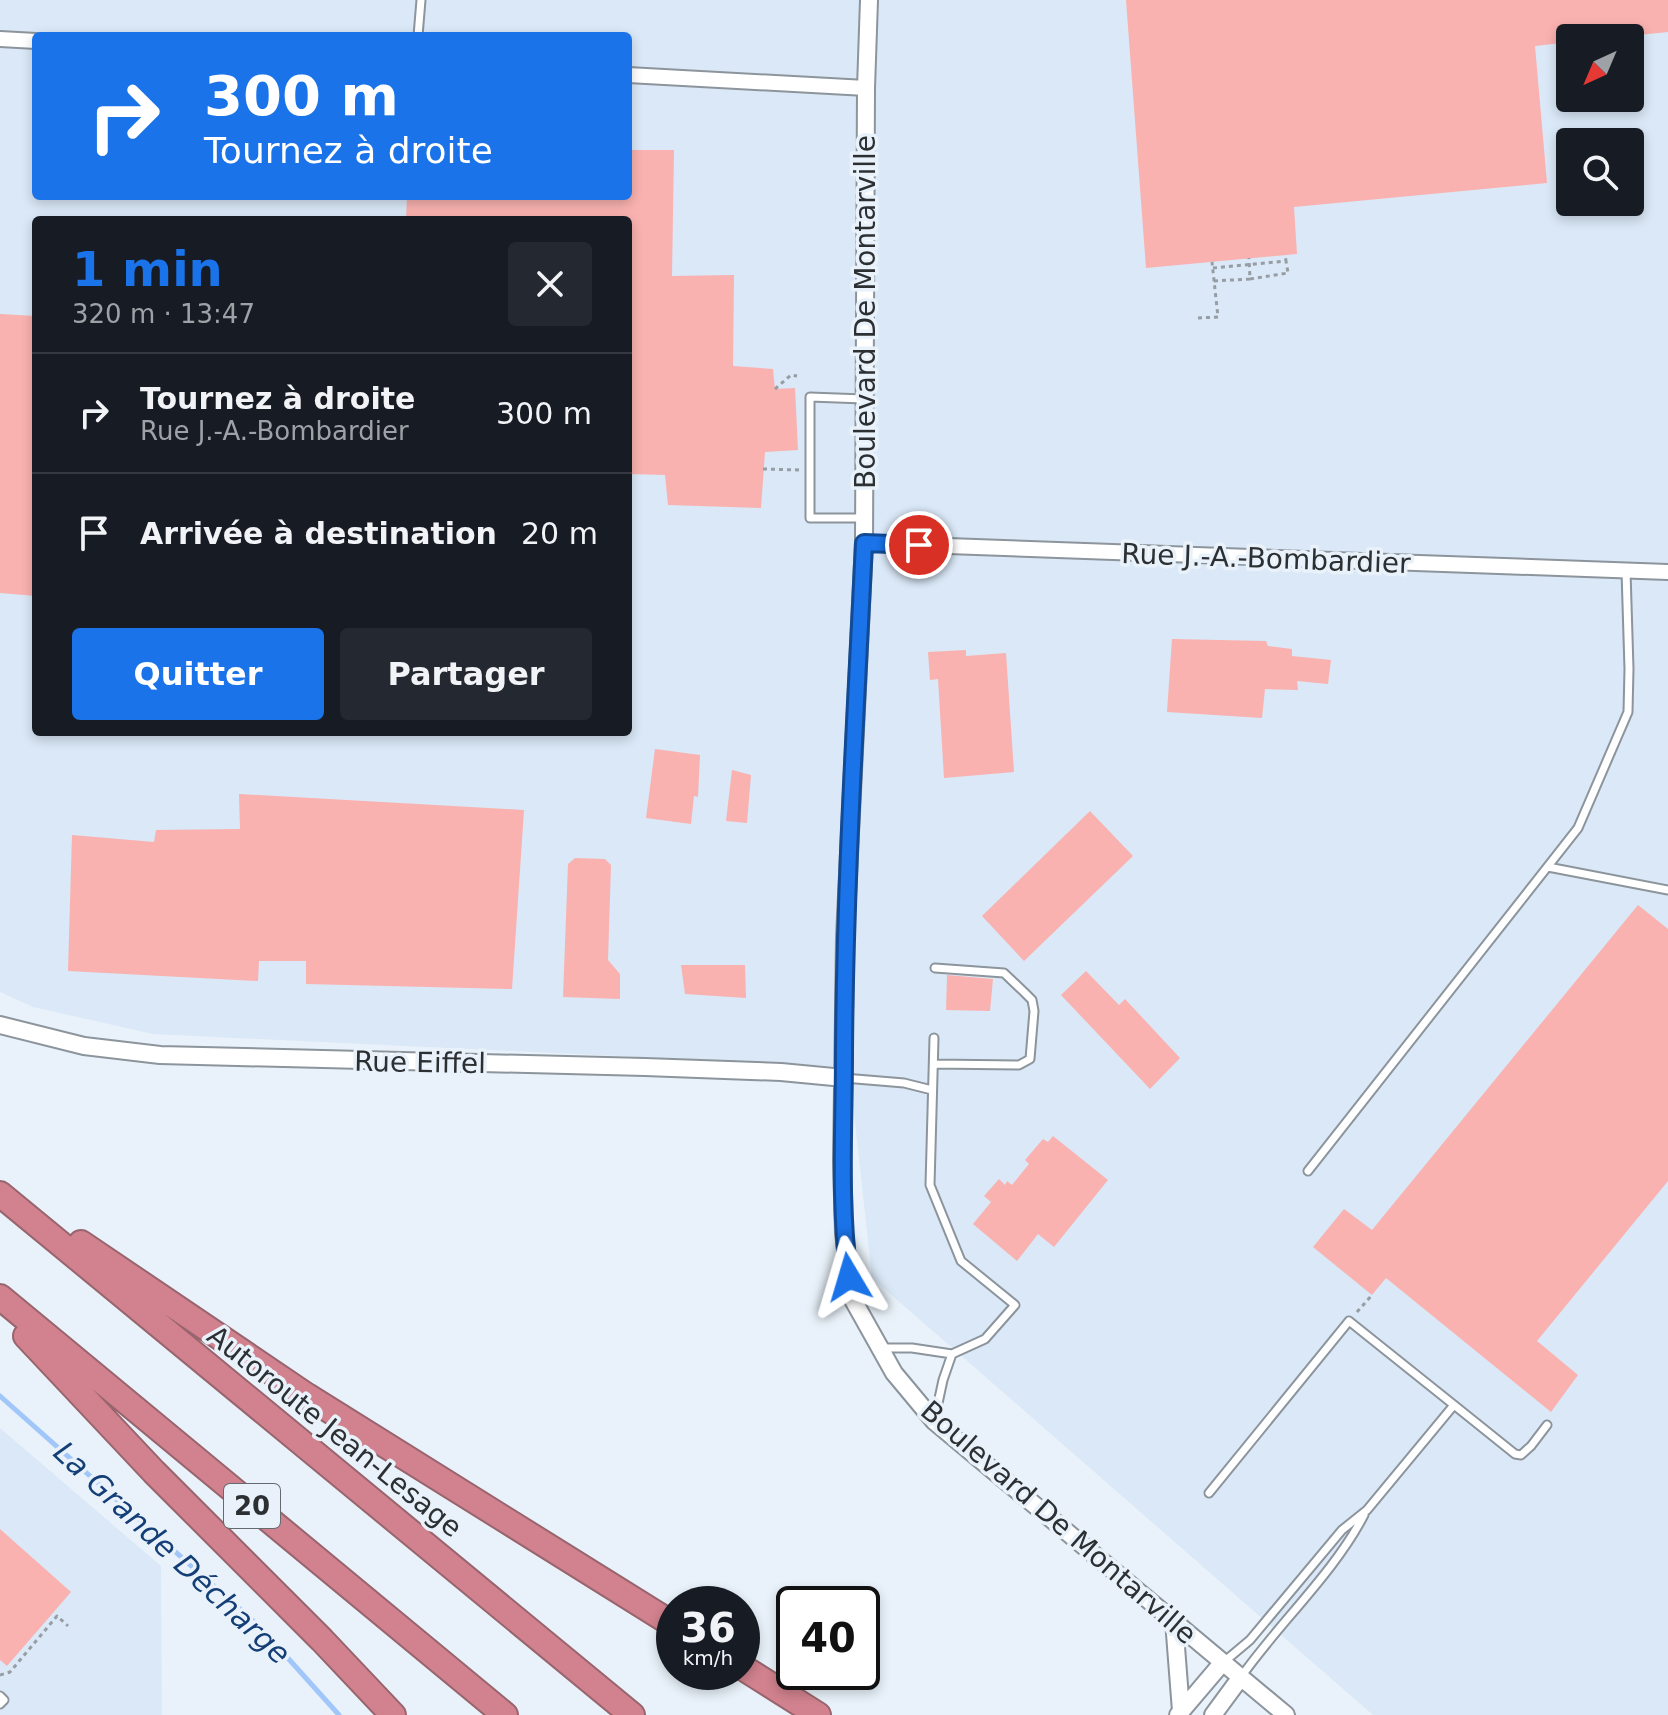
<!DOCTYPE html>
<html lang="fr">
<meta charset="utf-8">
<style>
body{margin:0;font-family:"DejaVu Sans",sans-serif;background:#242831;color:#f1f3f6;height:100vh;display:flex;flex-direction:column;font-size:30px;white-space:nowrap}
*{box-sizing:border-box;margin:0}
p{font-size:26px;color:#9ea1a6}
.icon{flex:none;width:44px;height:44px;fill:none;stroke:currentColor;stroke-width:2;stroke-linecap:round;stroke-linejoin:round}
.map{position:relative;flex:1;overflow:hidden}
.panel{position:absolute;left:32px;top:216px;width:600px;height:520px;display:flex;flex-direction:column;background:#171b24;border-radius:8px;box-shadow:0 4px 12px #0003}
.panel>*{flex:none}
.top-card{position:absolute;left:32px;top:32px;width:600px;height:168px;border-radius:8px;box-shadow:0 4px 12px #0003;background:#1a73e8;color:#fff;overflow:hidden}
.needle{width:52px;rotate:224deg}
.tools{position:absolute;left:1556px;top:24px;display:grid;gap:16px}
.tools a{display:grid;place-items:center;width:88px;height:88px;border-radius:8px;background:#171b24;box-shadow:0 4px 12px #0003;font-size:40px}
.speed{position:absolute;left:656px;top:1586px;display:flex;gap:16px;font-size:40px;font-weight:700;text-align:center}
.speed>*{display:grid;place-content:center;width:104px;height:104px;border-radius:50%;background:#171b24;box-shadow:0 4px 12px #0003;line-height:1}
.speed small{font-size:20px;font-weight:400}
.speed .limit{border:4px solid #111;border-radius:12px;background:#fff;color:#111}
.pin{position:absolute;display:grid;place-items:center;width:68px;height:68px;color:#fff;margin:-34px;border:4px solid #fff;border-radius:50%;box-shadow:0 2px 8px #0007}
.me{position:absolute;width:88px;margin:-44px;rotate:353deg;stroke-linejoin:round;filter:drop-shadow(0 0 6px #0008)}
.turn{display:flex;align-items:center;gap:28px;height:168px;padding:0 40px;font-size:36px}
.turn .icon{width:104px;height:104px;stroke-width:2.5}
.turn b{display:block;font-size:56px;line-height:68px}
.round{display:grid;place-items:center;flex:none;width:84px;height:84px;border-radius:8px;background:#242831}
.summary{display:flex;align-items:center;justify-content:space-between;height:136px;padding:0 40px}
h1{font-size:48px;font-weight:700;line-height:60px;color:#1a73e8}
.action{display:flex;gap:16px;margin-top:auto;padding:16px 40px}
.action a{flex:1;height:92px;border-radius:8px;background:#1a73e8;color:#fff;font-size:32px;font-weight:700;line-height:92px;text-align:center}
.action a+a{background:#242831;color:#f1f3f6}
ul{padding:0;list-style:none}
li{display:flex;align-items:center;gap:24px;height:120px;padding:0 40px;border-top:2px solid #363941}
li div{flex:1}
li b{display:block;font-size:30px}
li em{font-style:normal}
.map>svg:first-child{display:block}
.built{fill:#dae8f7;fill-rule:evenodd}
.lines{fill:none;stroke-linecap:round;stroke-linejoin:round}
.stream{stroke:#a1c6f9;stroke-width:5}
.building{fill:#f9b2af}
.service-casing{stroke:#8c949c;stroke-width:11}
.minor-casing{stroke:#8c949c;stroke-width:18}
.tertiary-casing{stroke:#8c949c;stroke-width:20}
.motorway-casing{stroke:#98656e;stroke-width:28}
.path{stroke:#969da3;stroke-width:3;stroke-dasharray:4 4;stroke-linecap:butt}
.service{stroke:#fff;stroke-width:7}
.minor{stroke:#fff;stroke-width:14}
.tertiary{stroke:#fff;stroke-width:16}
.motorway{stroke:#d1828e;stroke-width:24}
.route-casing{stroke:#114b97;stroke-width:20}
.route{stroke:#1a73e8;stroke-width:14}
.labels{text-anchor:middle;stroke-width:7;stroke-linejoin:round;paint-order:stroke}
.shield{fill:#e9f2fa;stroke:#656a6f;stroke-width:2}
.shield-label{font-size:26px;font-weight:bold;fill:#2d3033}
.street-label{font-size:28px;fill:#2d3033;stroke:#e9f2fa}
.water-label{font-size:30px;font-style:italic;fill:#133e76;stroke:#e9f2fa}
</style>
<div class="map">
<svg width="1668" height="1715" viewBox="0 0 1668 1715">
<rect width="100%" height="100%" fill="#e9f2fa"/>
<path class="built" d="M0 0H1668V1715H1373L872 1278 849 1067 153 1034 33 1007 0 992ZM36 36H628V196H36ZM1570 38H1630V98H1570ZM1570 142H1630V202H1570ZM36 220H628V732H36Z
M0 1428 161 1566 162 1715H0Z"/>
<g class="lines">
<path class="stream" d="M0 1396 260 1627 339 1715"/>
</g>
<path class="building" d="M1126 0H1668V32L1609 38H1570V42L1535 46 1547 183 1294 207 1297 254 1146 268Z
M628 150H674L672 276 734 275 733 366 773 369 775 389 795 388 798 450 765 452 761 508 668 505 665 475 628 474V220H406L407 196H628Z
M0 314 36 316V596L0 593Z
M1172 639 1266 641 1268 646 1292 649V656L1331 660 1328 684 1297 681 1298 690 1265 689 1262 718 1167 712Z
M966 650V656L1006 653 1014 772 944 778 938 679 930 680 928 652Z
M655 749 700 755 698 797 694 796 691 824 646 818Z
M732 770 751 775 747 823 726 821Z
M239 794 524 810 512 989 306 984V961H259L258 981 68 971 72 835 154 842 156 830 240 829Z
M1090 811 1133 856 1024 961 982 916Z
M575 858 605 859 611 865 608 960 620 974V999L563 997 568 864Z
M1638 905 1668 929V1181L1537 1341 1578 1375 1551 1412 1386 1278 1372 1295 1313 1247 1344 1209 1372 1230Z
M681 965H745L746 998 685 994Z
M1086 971 1119 1005 1125 999 1180 1058 1150 1089 1061 995Z
M947 975 993 979 990 1011 946 1010Z
M1053 1136 1108 1180 1054 1247 1038 1234 1017 1261 973 1224 991 1202 984 1196 999 1179 1005 1185 1007 1181 1012 1185 1029 1164 1025 1160 1043 1139 1048 1142Z
M0 1529 71 1592 7 1666 0 1660Z"/>
<g class="lines">
<g class="service-casing">
<path id="service" d="M418 36 421 0
M864 518H810V397L864 399
M1548 867 1668 890
M934 1064 1019 1065 1030 1059 1034 1011 1032 1000 1024 992 1004 973 935 968
M844 1078 904 1083 932 1090
M1308 1171 1578 828 1628 712 1629 669 1626 571
M883 1348H912L952 1354 985 1339 1015 1305 961 1261 930 1185 934 1038
M935 1417 943 1380 952 1354
M1209 1493 1349 1321 1454 1405
M1225 1661 1250 1640 1342 1530 1367 1510 1454 1405 1515 1454 1521 1455 1531 1446 1547 1425
M1241 1677C1279 1623 1334 1573 1364 1515
M0 1696 4 1700 0 1704"/>
</g>
<g class="minor-casing">
<path id="minor" d="M0 39 36 41
M628 75 866 88
M864 543 1668 572"/>
</g>
<g class="tertiary-casing">
<path id="tertiary" d="M869 0 866 88 864 543 845 937 842 1162 844 1233 852 1298 894 1373 934 1421 1286 1715
M0 1025 84 1046 160 1055 645 1067 781 1072 844 1078
M1174 1621 1181 1711
M1178 1715 1223 1662
M1213 1715 1241 1677"/>
</g>
<g class="motorway-casing">
<path id="motorway" d="M0 1194 632 1715
M81 1243 307 1396 674 1625
M0 1297 505 1715
M26 1336 154 1472 322 1640 393 1715
M742 1667 818 1715"/>
</g>
<path class="path" d="M1213 268 1286 261 1285 255
M1250 279 1288 273 1286 261
M1214 281 1250 279 1249 258
M1198 318 1218 317 1212 262
M775 389 791 375 797 376
M763 469 800 470
M1357 1312 1372 1295
M0 1675 10 1672 57 1616 68 1626"/>
<use href="#service" class="service"/>
<use href="#minor" class="minor"/>
<use href="#tertiary" class="tertiary"/>
<use href="#motorway" class="motorway"/>
</g>
<g class="lines">
<g class="route-casing">
<path id="route" d="M849 1277C839 1202 844 1128 844 1052 845 882 856 713 864 543L919 545"/>
</g>
<use href="#route" class="route"/>
</g>
<g class="labels">
<rect class="shield" x="224" y="1484" width="56" height="44" rx="6"/>
<g class="shield-label">
<text x="252" y="1515">20</text>
</g>
<g class="street-label">
<text transform="translate(865 312) rotate(-90)" y="10">Boulevard De Montarville</text>
<text transform="translate(1266 558) rotate(2)" y="10">Rue J.-A.-Bombardier</text>
<text transform="translate(420 1062) rotate(1)" y="10">Rue Eiffel</text>
<text transform="translate(335 1431) rotate(39)" y="10">Autoroute Jean-Lesage</text>
<text transform="translate(1059 1522) rotate(41)" y="10">Boulevard De Montarville</text>
</g>
<g class="water-label">
<text transform="translate(172 1553) rotate(43)" y="10">La Grande Décharge</text>
</g>
</g>
</svg>
<div class="tools">
<a><svg class="needle" viewBox="-14 -14 28 28"><path d="M0-13l5 13h-10z" fill="#e53935"/><path d="M0 13l5-13h-10z" fill="#9ea1a6"/></svg></a>
<a><svg class="icon" aria-label="search" viewBox="0 0 24 24"><circle cx="10" cy="10" r="6"/><path d="M15 15l6 6"/></svg></a>
</div>
<div class="speed"><div>36<small>km/h</small></div><div class="limit">40</div></div>
<div class="pin" style="left:919px;top:545px;background:#d93025"><svg class="icon" aria-label="arrive" viewBox="0 0 24 24"><path d="M6 21V4h12l-3 4 3 4H6"/></svg></div>
<svg class="me" style="left:849px;top:1277px" viewBox="-20 -20 40 40"><path d="M0-17L14 15 0 8-14 15z" fill="#1a73e8" stroke="#fff" stroke-width="4"/></svg>
<div class="top-card">
<div class="turn"><svg class="icon" aria-label="right" viewBox="0 0 24 24"><path d="M7 20v-9h11M14 6l5 5-5 5"/></svg><div><b>300 m</b>Tournez à droite</div></div>
</div>
<section class="panel">
<div class="summary"><div><h1>1 min</h1><p>320 m · 13:47</p></div><a class="round"><svg class="icon" aria-label="close" viewBox="0 0 24 24"><path d="M6 6l12 12M18 6L6 18"/></svg></a></div>
<ul>
<li><svg class="icon" aria-label="right" viewBox="0 0 24 24"><path d="M7 20v-9h11M14 6l5 5-5 5"/></svg><div><b>Tournez à droite</b><p>Rue J.-A.-Bombardier</p></div><em>300 m</em></li>
<li><svg class="icon" aria-label="arrive" viewBox="0 0 24 24"><path d="M6 21V4h12l-3 4 3 4H6"/></svg><div><b>Arrivée à destination</b></div><em>20 m</em></li>
</ul>
<div class="action"><a>Quitter</a><a>Partager</a></div>
</section>
</div>
